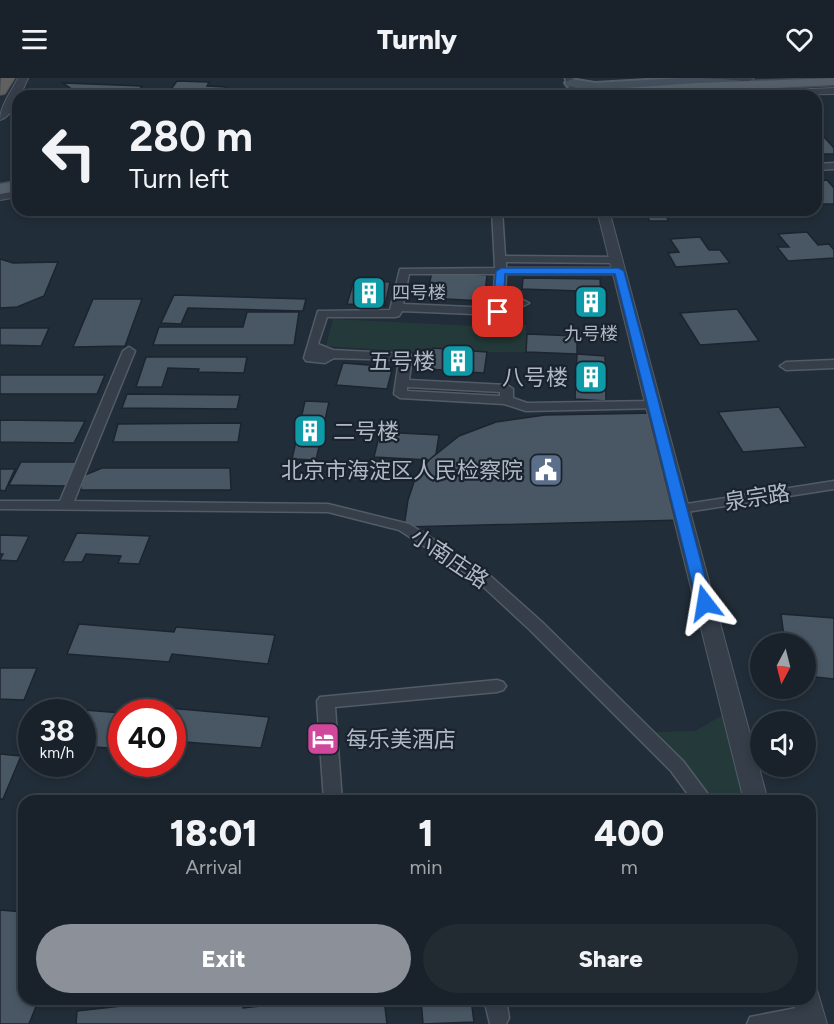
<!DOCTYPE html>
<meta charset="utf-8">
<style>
body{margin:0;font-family:Figtree,"Noto Sans SC",sans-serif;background:#222a32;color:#f1f3f6;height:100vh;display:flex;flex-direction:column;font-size:22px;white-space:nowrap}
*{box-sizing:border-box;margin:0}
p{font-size:20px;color:#9fa4a8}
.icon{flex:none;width:33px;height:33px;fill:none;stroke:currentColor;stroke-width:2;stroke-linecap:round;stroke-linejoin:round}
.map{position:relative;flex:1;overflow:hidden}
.sheet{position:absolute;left:18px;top:717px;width:798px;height:210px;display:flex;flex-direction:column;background:#19222a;border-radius:18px;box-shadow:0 3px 9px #0003,0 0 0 2px #373f47}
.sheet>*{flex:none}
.banner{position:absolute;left:12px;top:12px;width:810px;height:126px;border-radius:18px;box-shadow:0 3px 9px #0003,0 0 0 2px #373f47;background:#19222a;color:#f1f3f6;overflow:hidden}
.needle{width:39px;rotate:187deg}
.fabs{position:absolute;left:750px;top:555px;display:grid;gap:12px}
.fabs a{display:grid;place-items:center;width:66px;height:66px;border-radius:50%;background:#19222a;box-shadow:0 3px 9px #0003,0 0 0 2px #373f47;font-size:30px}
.speed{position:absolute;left:18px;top:621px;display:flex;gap:12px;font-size:30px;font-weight:700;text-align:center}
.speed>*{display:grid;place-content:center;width:78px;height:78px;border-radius:50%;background:#19222a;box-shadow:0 3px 9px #0003,0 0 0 2px #373f47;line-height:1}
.speed small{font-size:15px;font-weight:400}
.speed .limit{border:9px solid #d22;background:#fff;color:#111}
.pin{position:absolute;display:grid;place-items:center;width:51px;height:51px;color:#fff;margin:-26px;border-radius:12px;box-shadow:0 3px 9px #0006}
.me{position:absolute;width:66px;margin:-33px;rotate:346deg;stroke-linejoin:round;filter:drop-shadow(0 0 4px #0008)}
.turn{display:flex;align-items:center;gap:21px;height:126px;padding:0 18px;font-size:27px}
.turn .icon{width:78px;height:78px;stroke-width:2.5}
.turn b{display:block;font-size:42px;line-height:51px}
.eta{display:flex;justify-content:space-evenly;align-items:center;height:102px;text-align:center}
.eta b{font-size:36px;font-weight:800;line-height:42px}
.action{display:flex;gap:12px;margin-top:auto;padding:12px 18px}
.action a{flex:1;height:69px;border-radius:36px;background:#8c9099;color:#fff;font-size:24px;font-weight:800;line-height:69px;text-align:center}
.action a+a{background:#222a32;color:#f1f3f6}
header{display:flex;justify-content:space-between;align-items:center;height:78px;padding:0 18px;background:#19222a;font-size:27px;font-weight:800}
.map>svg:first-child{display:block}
.green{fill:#243a3a}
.building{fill:#495764;stroke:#1c252f;stroke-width:1.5}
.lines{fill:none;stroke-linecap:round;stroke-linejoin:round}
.minor-casing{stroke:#525c66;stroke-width:3}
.tertiary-casing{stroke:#525c66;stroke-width:2}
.secondary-casing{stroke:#525c66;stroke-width:4}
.primary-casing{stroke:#414a55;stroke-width:3}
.trunk-casing{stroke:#3f4953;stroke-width:2}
.minor{fill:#353e49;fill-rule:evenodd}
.tertiary{fill:#353e49;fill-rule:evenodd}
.secondary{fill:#434e5c;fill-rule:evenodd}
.primary{fill:#535e69;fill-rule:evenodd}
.trunk{fill:#61605e;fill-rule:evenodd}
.route{fill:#1a73e8;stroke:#114b97;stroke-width:1.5}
.labels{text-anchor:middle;stroke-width:4.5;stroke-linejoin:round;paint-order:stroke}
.far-poi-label{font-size:18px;fill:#afb9c5;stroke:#1a232d;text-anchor:start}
.poi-label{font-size:22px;fill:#afb9c5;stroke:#1a232d;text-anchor:end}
.street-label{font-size:22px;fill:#afb9c5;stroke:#1a232d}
</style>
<header><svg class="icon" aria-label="menu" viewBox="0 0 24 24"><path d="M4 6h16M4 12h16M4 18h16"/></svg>Turnly<svg class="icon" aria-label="heart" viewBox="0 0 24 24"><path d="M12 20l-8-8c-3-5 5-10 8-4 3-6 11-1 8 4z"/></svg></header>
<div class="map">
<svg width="834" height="946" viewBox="0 0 834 946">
<rect width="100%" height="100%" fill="#212d38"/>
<path class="green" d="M333 241 497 249 498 245 526 247V274H487L433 270 432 275 326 268Z
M728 634 747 723H714L656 654 695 653Z"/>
<path class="building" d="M177 3 209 4 207 8 226 9 220 18H182L185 14H169Z
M63 5 142 8 134 18H82Z
M258 13 350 16 255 18Z
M816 50 834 70V76H816Z
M827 102 834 110V126H816V103Z
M647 132H665L668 143H649Z
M807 154 818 167 829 166 834 172V180L788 183 777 169H789L778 156Z
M700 159 709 172H720L730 185 676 189 668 175 679 174 670 161Z
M0 181 13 185 58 184 44 218 17 229 0 230Z
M432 194 487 197 484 223 426 220Z
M523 200 600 201 602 235 581 234 580 213 522 211Z
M354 202 390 204 385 228 347 226Z
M174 217 306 221 303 233 188 230 181 246 161 245Z
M93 221H142L125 268 73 269Z
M737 231 759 263 700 267 680 235Z
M247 234H299L294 267H153L159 249H243Z
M0 250H49L41 268 0 267Z
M527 256 577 258V276L526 274Z
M433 270 487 274 484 295 428 291Z
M577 276 605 278 606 323 575 321Z
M146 279H247L244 295 198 294 199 291 168 290 162 309H136Z
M343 285 393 289 387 311 336 307Z
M0 297H105L97 316H0Z
M127 316 240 317 237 331 122 330Z
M305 323 329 324 316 382 292 381Z
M779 329 806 369 743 374 718 334Z
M656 335 683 442 404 449 408 422 415 401 429 382 459 358 496 344 545 337Z
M0 342 85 343 74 365 0 364Z
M241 345 238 364H113L118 346Z
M380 354 439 357 436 376 429 382 374 379Z
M21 384H77L68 408 9 407Z
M102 390H230L231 412H81L80 399Z
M0 391H15L5 413 0 412Z
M77 455 150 458 139 486 118 485 121 478 86 476 82 484H63Z
M0 457 29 458 17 483 0 482 3 476H0Z
M781 536 834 540V601L806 598V566H785Z
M79 546 174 554 176 549 275 557 268 586 172 576 169 584 67 576Z
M0 590H37L24 622 0 621Z
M59 630 122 635V671L82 668V634H57Z
M169 630 269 639 261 670 172 663V634H168Z
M0 676 21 678 3 721H0Z
M0 832 24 834V890L21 897 24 898V921H39L29 946H0Z
M184 921H243V930L321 921H384L387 946H76L77 933Z
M421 921H471L474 944 423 946Z"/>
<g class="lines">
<g class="minor-casing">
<path id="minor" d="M565 0H573L580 18H572Z
M834 85V91L816 92V86Z
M492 132H502L505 178 616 179 621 182 616 185 506 184V190H619L624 193 619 196H506L505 220 523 222 529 225 523 228 504 227V234L498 237 402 233 399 238 395 239H327L318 266 333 272 410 276 412 279 409 302 507 307 513 311V320L527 325 654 323 659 324 660 327 659 330 526 333 504 326 400 320 394 316 399 282 334 280 325 285 306 283 304 280 318 233 390 232 400 191 495 190ZM409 196H495L493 230 403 226ZM407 309 500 314V318L407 313Z
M129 269 135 273 74 423 328 426 409 446 486 494 542 544 683 683 713 723H693L671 693 530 552 476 502 399 452 328 434 0 431V423H60L123 273Z
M834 282V290L786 292 780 288 786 284Z
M834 403V411L680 435 673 431 680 427Z
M497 602 503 604 506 608 503 612 497 614 335 629 342 723H324L317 623 320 619Z
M484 921H506L509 940 506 946H490Z
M796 930H812L820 933 823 940 820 946H747L750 939Z"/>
</g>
<g class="tertiary-casing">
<path id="tertiary" d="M18 0H28L20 18H18C18 27 8 40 0 42 0 28 11 14 18 0Z
M703 0H754L749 3 707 5 703 4Z
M834 10V16L720 18 725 15Z
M18 111V119L0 122V114Z
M597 132H609L768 723H744Z
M810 909 817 912 827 946H799L793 921H810Z"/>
</g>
<g class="secondary-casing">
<path id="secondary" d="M681 0C697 0 741 0 752 6 743 14 719 6 707 6 660 5 613 19 567 8L565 5 571 1 595 5Z"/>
</g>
<g class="primary-casing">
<path id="primary" d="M834 0V7L624 18H560L567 14 697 5Z
M18 103V113L0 116V106Z"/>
</g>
<g class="trunk-casing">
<path id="trunk" d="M1 0H15L5 16 0 17Z"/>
</g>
<use href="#minor" class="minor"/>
<use href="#tertiary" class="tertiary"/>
<use href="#secondary" class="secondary"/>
<use href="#primary" class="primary"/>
<use href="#trunk" class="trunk"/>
</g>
<path class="route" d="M501 190H619L624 193 712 525 710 528 705 529 697 525 615 196H505L503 234 498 237 493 234 496 193Z"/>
<defs>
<g id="building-square" transform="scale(1.725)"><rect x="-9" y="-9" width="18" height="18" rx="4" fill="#0f9aa8" stroke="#1a232d"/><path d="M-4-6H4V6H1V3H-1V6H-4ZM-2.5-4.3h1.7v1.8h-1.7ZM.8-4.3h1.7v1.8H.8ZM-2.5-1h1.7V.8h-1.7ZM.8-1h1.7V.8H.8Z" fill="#fff"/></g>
<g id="civic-square" transform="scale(1.725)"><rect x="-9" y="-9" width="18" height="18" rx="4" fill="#5c6f8a" stroke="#1a232d"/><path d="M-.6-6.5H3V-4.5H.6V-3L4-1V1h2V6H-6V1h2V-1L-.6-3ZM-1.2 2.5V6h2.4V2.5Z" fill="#fff"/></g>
<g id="hotel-square" transform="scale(1.725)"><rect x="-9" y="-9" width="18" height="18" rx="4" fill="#d1479c" stroke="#1a232d"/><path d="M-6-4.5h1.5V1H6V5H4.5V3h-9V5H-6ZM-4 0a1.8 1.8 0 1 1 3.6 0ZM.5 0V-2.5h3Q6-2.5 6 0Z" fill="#fff"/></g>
</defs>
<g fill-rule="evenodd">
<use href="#building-square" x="369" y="215"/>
<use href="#building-square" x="591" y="224"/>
<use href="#building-square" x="458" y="283"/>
<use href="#building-square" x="591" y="299"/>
<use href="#building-square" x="310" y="353"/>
<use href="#civic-square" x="546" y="392"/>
<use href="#hotel-square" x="323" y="661"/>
</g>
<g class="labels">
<g class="far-poi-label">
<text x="392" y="221">四号楼</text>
<text x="591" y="262" text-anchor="middle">九号楼</text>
</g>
<g class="poi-label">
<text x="435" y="291">五号楼</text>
<text x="568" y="307">八号楼</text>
<text x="333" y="361" text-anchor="start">二号楼</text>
<text x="523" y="400">北京市海淀区人民检察院</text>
<text x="346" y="669" text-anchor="start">每乐美酒店</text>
</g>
<g class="street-label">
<text transform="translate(757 419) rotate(-9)" y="8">泉宗路</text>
<text transform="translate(450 480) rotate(34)" y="8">小南庄路</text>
</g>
</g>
</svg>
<div class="fabs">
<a><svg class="needle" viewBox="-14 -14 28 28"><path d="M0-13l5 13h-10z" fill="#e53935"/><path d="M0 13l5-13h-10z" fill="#9fa4a8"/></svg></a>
<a><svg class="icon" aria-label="sound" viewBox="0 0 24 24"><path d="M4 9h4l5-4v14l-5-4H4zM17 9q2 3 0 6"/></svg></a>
</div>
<div class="speed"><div>38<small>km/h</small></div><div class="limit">40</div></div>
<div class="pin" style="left:498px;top:234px;background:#d93025"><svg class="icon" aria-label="arrive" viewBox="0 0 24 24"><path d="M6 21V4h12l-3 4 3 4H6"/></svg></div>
<svg class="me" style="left:705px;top:525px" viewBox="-20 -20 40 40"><path d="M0-17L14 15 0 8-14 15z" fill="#1a73e8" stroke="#fff" stroke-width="4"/></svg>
<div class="banner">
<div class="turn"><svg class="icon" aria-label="left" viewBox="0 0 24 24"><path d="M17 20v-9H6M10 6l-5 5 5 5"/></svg><div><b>280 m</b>Turn left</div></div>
</div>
<section class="sheet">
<div class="eta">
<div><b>18:01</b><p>Arrival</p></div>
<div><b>1</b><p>min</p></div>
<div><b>400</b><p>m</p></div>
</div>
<div class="action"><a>Exit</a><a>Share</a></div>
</section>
</div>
